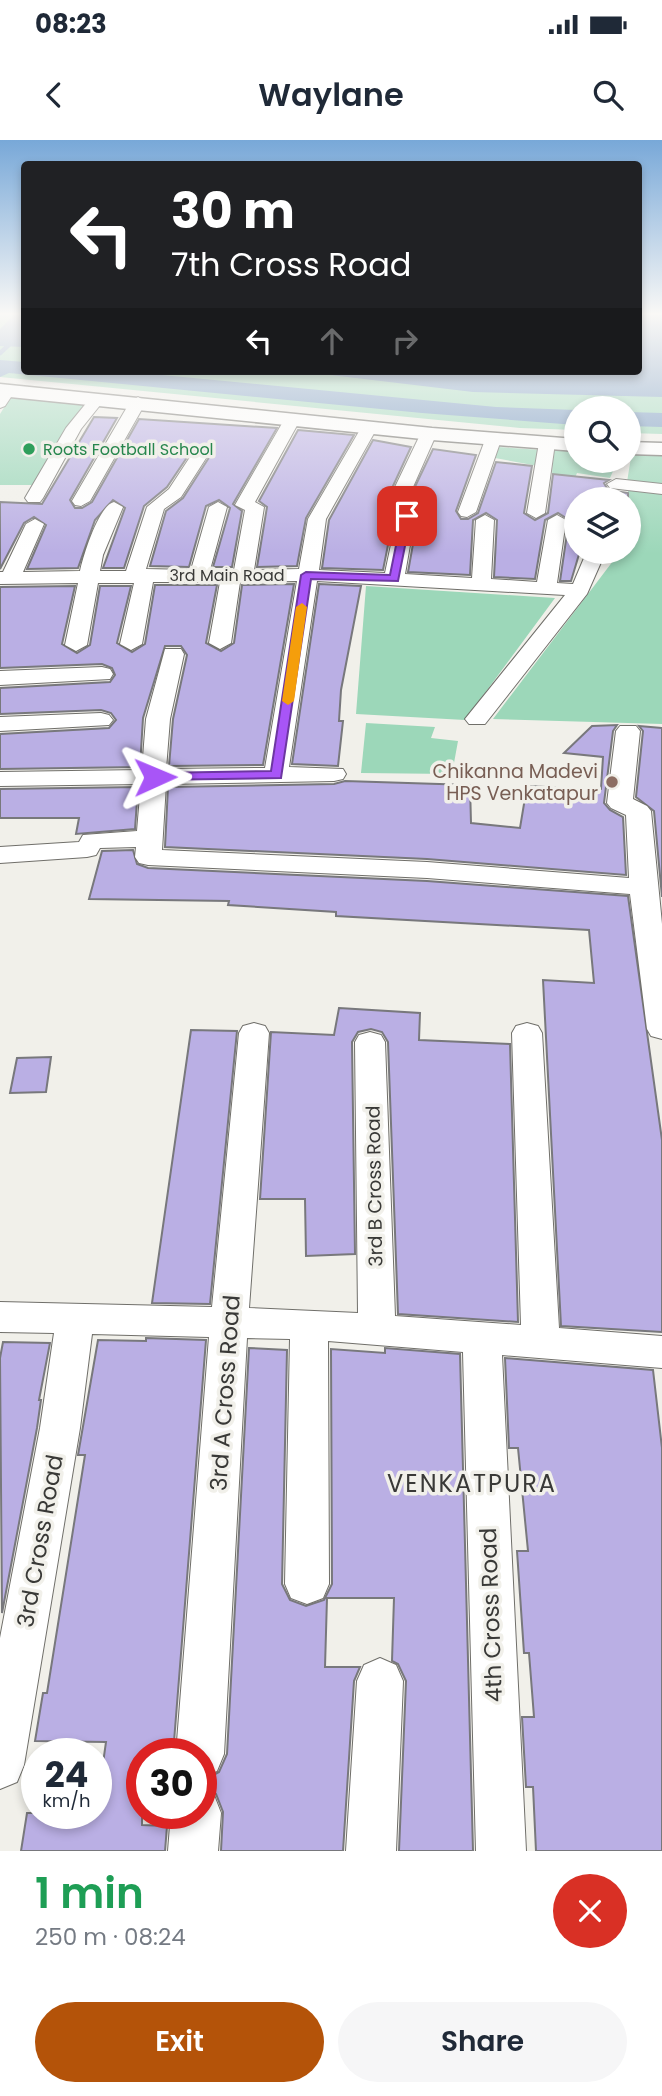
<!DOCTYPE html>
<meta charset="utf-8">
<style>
body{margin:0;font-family:Poppins,sans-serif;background:#f6f6f7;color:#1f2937;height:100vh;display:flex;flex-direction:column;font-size:26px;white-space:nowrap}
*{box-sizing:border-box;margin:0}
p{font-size:23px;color:#747a83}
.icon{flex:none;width:38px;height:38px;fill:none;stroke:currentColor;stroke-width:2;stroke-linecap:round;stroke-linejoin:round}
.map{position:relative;height:1711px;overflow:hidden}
.side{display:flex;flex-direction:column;background:#fff;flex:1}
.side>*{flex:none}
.banner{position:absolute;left:21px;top:21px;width:621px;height:214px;border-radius:7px;box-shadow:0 4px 10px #0003;background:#202124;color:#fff;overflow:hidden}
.fabs{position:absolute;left:564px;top:256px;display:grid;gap:14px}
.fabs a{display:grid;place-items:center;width:77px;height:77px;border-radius:50%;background:#fff;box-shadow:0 4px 10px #0003;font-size:35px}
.speed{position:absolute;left:21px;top:1598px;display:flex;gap:14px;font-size:35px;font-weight:700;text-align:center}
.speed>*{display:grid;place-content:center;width:91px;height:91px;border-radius:50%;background:#fff;box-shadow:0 4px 10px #0003;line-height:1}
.speed small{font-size:18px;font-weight:400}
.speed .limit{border:10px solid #d22;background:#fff;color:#111}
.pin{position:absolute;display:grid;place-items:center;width:60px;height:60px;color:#fff;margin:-30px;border-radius:14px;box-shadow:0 4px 10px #0006}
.me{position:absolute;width:77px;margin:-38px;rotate:89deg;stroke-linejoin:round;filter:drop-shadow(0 0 5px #0008)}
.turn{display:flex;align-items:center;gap:24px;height:147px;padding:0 35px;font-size:32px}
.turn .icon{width:91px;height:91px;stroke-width:2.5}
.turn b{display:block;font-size:49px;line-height:60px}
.lanes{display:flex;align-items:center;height:66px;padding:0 35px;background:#0003;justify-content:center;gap:35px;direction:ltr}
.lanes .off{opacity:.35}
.round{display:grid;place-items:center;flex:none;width:74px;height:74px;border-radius:37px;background:#f6f6f7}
.overview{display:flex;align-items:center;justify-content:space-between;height:119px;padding:0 35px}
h1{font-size:42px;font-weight:600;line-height:52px;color:#1e9e55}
.button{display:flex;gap:14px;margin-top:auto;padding:14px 35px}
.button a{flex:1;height:80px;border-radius:42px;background:#b45309;color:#fff;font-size:28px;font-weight:600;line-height:80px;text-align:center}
.button a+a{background:#f6f6f7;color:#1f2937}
.status{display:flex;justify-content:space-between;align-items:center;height:49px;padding:0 35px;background:#fff;direction:ltr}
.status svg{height:19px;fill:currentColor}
header{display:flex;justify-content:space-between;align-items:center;height:91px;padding:0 35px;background:#fff;font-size:32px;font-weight:600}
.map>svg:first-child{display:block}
.green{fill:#9cd7b9}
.water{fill:#7195bf}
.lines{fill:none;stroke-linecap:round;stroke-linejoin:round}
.stream{stroke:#7195bf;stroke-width:4.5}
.building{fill:#baafe4;stroke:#78787c;stroke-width:2}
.minor-casing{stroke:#706f6a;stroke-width:2}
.secondary-casing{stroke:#706f6a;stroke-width:3}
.minor{fill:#fff;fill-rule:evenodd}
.secondary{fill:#fff;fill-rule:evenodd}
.route{fill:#a855f7;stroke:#6d37a1;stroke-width:2}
.slow{fill:#f59e0b}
.leisure-dot{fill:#2e9e5b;stroke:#f1f0ea;stroke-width:2.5}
.education-dot{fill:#8d6e63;stroke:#f1f0ea;stroke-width:2.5}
.labels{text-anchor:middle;stroke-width:7;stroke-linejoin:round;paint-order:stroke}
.far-leisure-label{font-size:16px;fill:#27864d;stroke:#f1f0ea;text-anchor:start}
.far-street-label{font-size:16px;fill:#393937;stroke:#f1f0ea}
.education-label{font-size:19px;fill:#785e54;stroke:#f1f0ea;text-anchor:end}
.street-label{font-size:19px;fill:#393937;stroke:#f1f0ea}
.near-street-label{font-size:23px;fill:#393937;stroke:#f1f0ea}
.near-neighbourhood-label{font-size:24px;letter-spacing:2px;fill:#393937;stroke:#f1f0ea}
</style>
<div class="status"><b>08:23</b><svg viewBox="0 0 49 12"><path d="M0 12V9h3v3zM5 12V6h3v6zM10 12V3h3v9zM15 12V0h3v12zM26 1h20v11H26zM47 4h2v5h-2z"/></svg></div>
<header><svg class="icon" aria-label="back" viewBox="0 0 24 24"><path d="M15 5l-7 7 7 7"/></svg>Waylane<svg class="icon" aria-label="search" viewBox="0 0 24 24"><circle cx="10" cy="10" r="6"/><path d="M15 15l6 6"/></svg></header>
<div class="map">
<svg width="662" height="1711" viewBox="0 0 662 1711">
<rect width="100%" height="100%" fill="#f1f0ea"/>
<path class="green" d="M0 175H24V231H639V175H662V294L628 293V268H576V290L520 288 0 237Z
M10 258 85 263 36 345H0V274Z
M498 307 542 310 538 326 495 318Z
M553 309 576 310V320H618L610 338 577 333 574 340 552 338Z
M632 311 662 312V347L627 342Z
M628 350 662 353V584L493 579 613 421 615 411H628Z
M366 446 555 458 465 580 356 574Z
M366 583 435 587 431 598 458 601 452 634 361 633Z"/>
<path class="water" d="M14 175H24V207L0 206V189Z
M639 175H662V257L473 252 297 231H639Z
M0 220 24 222V231H120L496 267 576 270V285L422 273 9 233 0 237Z
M628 272 662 273V287L628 286Z"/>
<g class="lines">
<path class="stream" d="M0 213 24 191"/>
</g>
<path class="building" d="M94 277 117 278 70 360 75 368H82L92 362 139 279 277 288 233 364 242 371 232 427H213L230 368 219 360 206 366 189 427 150 426 166 371 183 358 210 316 200 307 192 310 167 347 144 366 124 428H103L125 368 113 360 95 380 78 428 27 429 46 385 34 377 24 383 0 429V362L42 364Z
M298 290 354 295 306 378 297 426 257 427 267 367 259 361Z
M373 300 411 307 393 346 398 354 412 353 433 309 476 315 456 371 461 379H468L478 373 496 322 532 326 524 373 535 380 548 373 553 334 609 340 604 343 608 350 628 353V359H576V411H580L571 441H560L569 380 558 373 545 380 535 439 494 437 497 380 486 373 473 380 470 435 408 432 418 376 407 369 394 375 383 430 322 428 329 380Z
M294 444 263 625 169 626 173 579 187 515 181 506H165L143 578 140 627 0 629V594L109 588 116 580 111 573 101 570 0 574V548L110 542 115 535 112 528 102 524 0 528V447L75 446 62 504 77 513 90 505 100 446H131L117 503 132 512 145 504 155 445H217L206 503 221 511 234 503 242 445Z
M319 444 361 446 341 550 339 581H343L338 626 292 624Z
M617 585 613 591 604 663 610 670 623 677 626 735 427 719 165 707 168 647 334 644 345 641 470 645 471 683 520 688 527 646 601 649 603 617 564 613 592 586Z
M639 586 662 588V757L654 671 636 657 643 591Z
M138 647 135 689 76 694 79 678H0V649Z
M133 710 137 724 148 728 427 741 628 756 662 1000V1192L561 1186 543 840 594 843 589 790 336 776V772L228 765 229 761 89 759 102 711Z
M339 868 420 873 419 900 510 904 518 1182 398 1174 388 902 382 892 371 889 358 892 352 902 355 1114 306 1116 305 1059H260L271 892 334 895Z
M191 890 237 891 210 1164 152 1163Z
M51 917 46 952 10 953 17 918Z
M146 1198 206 1200 173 1614H142V1685L167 1686 165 1711H21L27 1673H96L106 1602 35 1601 43 1553H47L85 1315H78L98 1200 146 1201Z
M3 1202 50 1203 39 1260H41L37 1288 2 1473 0 1218Z
M249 1208 287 1210 282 1444 290 1460 306 1466 324 1460 332 1444 331 1209 385 1213V1208L460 1214 473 1711H399L406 1541 398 1524 392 1521 394 1458H327L325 1527H360L354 1541 343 1711H221L223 1672 216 1654 207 1650 208 1638 219 1632 227 1614Z
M505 1218 653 1230 662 1308V1711H536L533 1647H526L522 1577H534L529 1513H524L517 1411H528L518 1308H509Z"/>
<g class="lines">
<g class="minor-casing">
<path id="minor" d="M0 245 5 247 11 257 5 266 0 268Z
M97 254 105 259 81 289 43 358 40 362H28L25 358 66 288 92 256Z
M138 257 146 262 90 361 81 366 75 365 72 361 130 262Z
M292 275 300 280 255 362 264 367 254 430 299 429 308 379 361 288 369 283 377 288 326 379 319 430 385 433 397 376 406 371 415 376 405 434 472 438 476 380 485 375 494 380 491 439 537 442 548 380 557 375 566 380 557 443 573 444 587 411H606L587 454 485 584H469L465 579 565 455 317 441 289 627 343 629 346 634 343 639 334 641 166 644 162 710 427 722 629 738 626 675 611 668 607 663 616 591 620 586H636L640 591 633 659 647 666 651 671 662 784V899L651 896 647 889 630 754 427 738 148 725 139 723 135 717 136 707 100 708 96 715 87 717 0 723V707L79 702 83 695 137 691 141 644 0 646V632L142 630 146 579 165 509H181L184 514 170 579 166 629 265 628 297 441 240 442 231 503 220 509 209 503 220 442H153L142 504 131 510 120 504 134 443H98L87 505 76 511 65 505 78 443 0 444V432H3L26 384 35 379 44 384 23 432 80 431C83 416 99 365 114 362L123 367 103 415 100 431H126L147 367 169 349 194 311 200 310 208 315 181 357 164 369 146 429 191 430 209 367 218 362 227 367 210 430H234L245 370 235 365 284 280Z
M428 290 436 295 413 347 410 351H398L395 347 420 295Z
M493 295 501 300 476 372 467 377 461 376 458 372 485 300Z
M547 298 555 303 545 373 536 378 527 373 539 303Z
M616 339 662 344V354L610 348 607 344Z
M102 527 110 529 113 534 110 539 0 545V531Z
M101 573 109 575 113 580 109 585 0 591V577Z
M254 883 265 886 269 893 249 1168 358 1173 355 902 359 895 370 892 381 895 385 902 395 1176 521 1185 512 893 516 886 527 883 538 886 542 893 559 1188 662 1196V1228L502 1215 526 1711H476L463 1212 328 1201 329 1444 323 1458 307 1464 291 1458 285 1444 290 1199 247 1198 224 1614 217 1631 201 1638V1614H176L209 1197 92 1194 80 1288 24 1625 17 1642 0 1649V1498L40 1288 54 1193 0 1192V1162L212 1167 239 893 243 886Z
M380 1518 396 1525 403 1541 396 1711H346L357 1541 364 1525Z
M201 1650 214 1655 221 1673 218 1711H168L171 1673H201Z"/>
</g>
<g class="secondary-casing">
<path id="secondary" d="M0 244 432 288 576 299V311L432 300 0 256Z
M628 302 662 303V315L628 314Z"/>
</g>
<use href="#minor" class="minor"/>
<use href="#secondary" class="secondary"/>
</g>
<linearGradient id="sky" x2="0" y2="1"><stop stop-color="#78a8d8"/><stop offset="0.42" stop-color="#f9f8f6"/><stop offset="1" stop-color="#f9f8f6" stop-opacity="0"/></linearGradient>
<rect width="662" height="414" fill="url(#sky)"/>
<path class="route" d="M407 373 411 376 398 441 311 439 281 638 150 640 148 637 155 633 271 631 301 435 306 432 390 435 402 376Z"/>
<path class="slow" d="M302 463 307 467 294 561 288 565 282 561 296 467Z"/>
<circle class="leisure-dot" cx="29" cy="309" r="7"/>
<circle class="education-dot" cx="612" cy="642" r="7"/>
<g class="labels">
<g class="far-leisure-label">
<text x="43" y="315">Roots Football School</text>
</g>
<g class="far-street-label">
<text x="227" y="441">3rd Main Road</text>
</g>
<g class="education-label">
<text x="598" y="638">Chikanna Madevi<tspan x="598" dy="22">HPS Venkatapur</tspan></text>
</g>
<g class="street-label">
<text transform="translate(374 1046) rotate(-91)" y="7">3rd B Cross Road</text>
</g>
<g class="near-street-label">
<text transform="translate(225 1253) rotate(-86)" y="8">3rd A Cross Road</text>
<text transform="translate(40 1401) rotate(-80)" y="8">3rd Cross Road</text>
<text transform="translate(491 1475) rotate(-92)" y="8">4th Cross Road</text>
</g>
<g class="near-neighbourhood-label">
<text x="472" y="1352">VENKATPURA</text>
</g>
</g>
</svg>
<div class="fabs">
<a><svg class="icon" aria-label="search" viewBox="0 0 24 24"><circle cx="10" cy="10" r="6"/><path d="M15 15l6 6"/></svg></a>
<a><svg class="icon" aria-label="layers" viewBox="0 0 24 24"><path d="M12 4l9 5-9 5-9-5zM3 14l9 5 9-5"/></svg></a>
</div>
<div class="speed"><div>24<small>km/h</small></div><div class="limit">30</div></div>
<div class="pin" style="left:407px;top:376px;background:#d93025"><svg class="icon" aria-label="arrive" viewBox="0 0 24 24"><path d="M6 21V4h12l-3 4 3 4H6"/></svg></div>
<svg class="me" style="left:155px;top:637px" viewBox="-20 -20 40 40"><path d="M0-17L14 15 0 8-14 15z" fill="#a855f7" stroke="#fff" stroke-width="4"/></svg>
<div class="banner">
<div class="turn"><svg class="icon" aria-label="left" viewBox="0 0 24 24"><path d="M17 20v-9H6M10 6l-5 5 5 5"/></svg><div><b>30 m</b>7th Cross Road</div></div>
<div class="lanes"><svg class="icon" aria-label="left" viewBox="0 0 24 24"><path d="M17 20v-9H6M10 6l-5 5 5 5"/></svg><svg class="icon off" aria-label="ahead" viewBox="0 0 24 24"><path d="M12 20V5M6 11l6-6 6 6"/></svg><svg class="icon off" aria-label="right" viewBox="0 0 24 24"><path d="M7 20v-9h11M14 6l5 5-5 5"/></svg></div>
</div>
</div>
<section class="side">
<div class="overview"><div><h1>1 min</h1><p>250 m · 08:24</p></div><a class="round" style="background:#d93025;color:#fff"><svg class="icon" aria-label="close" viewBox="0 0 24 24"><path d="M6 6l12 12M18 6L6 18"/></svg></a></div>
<div class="button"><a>Exit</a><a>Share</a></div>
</section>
